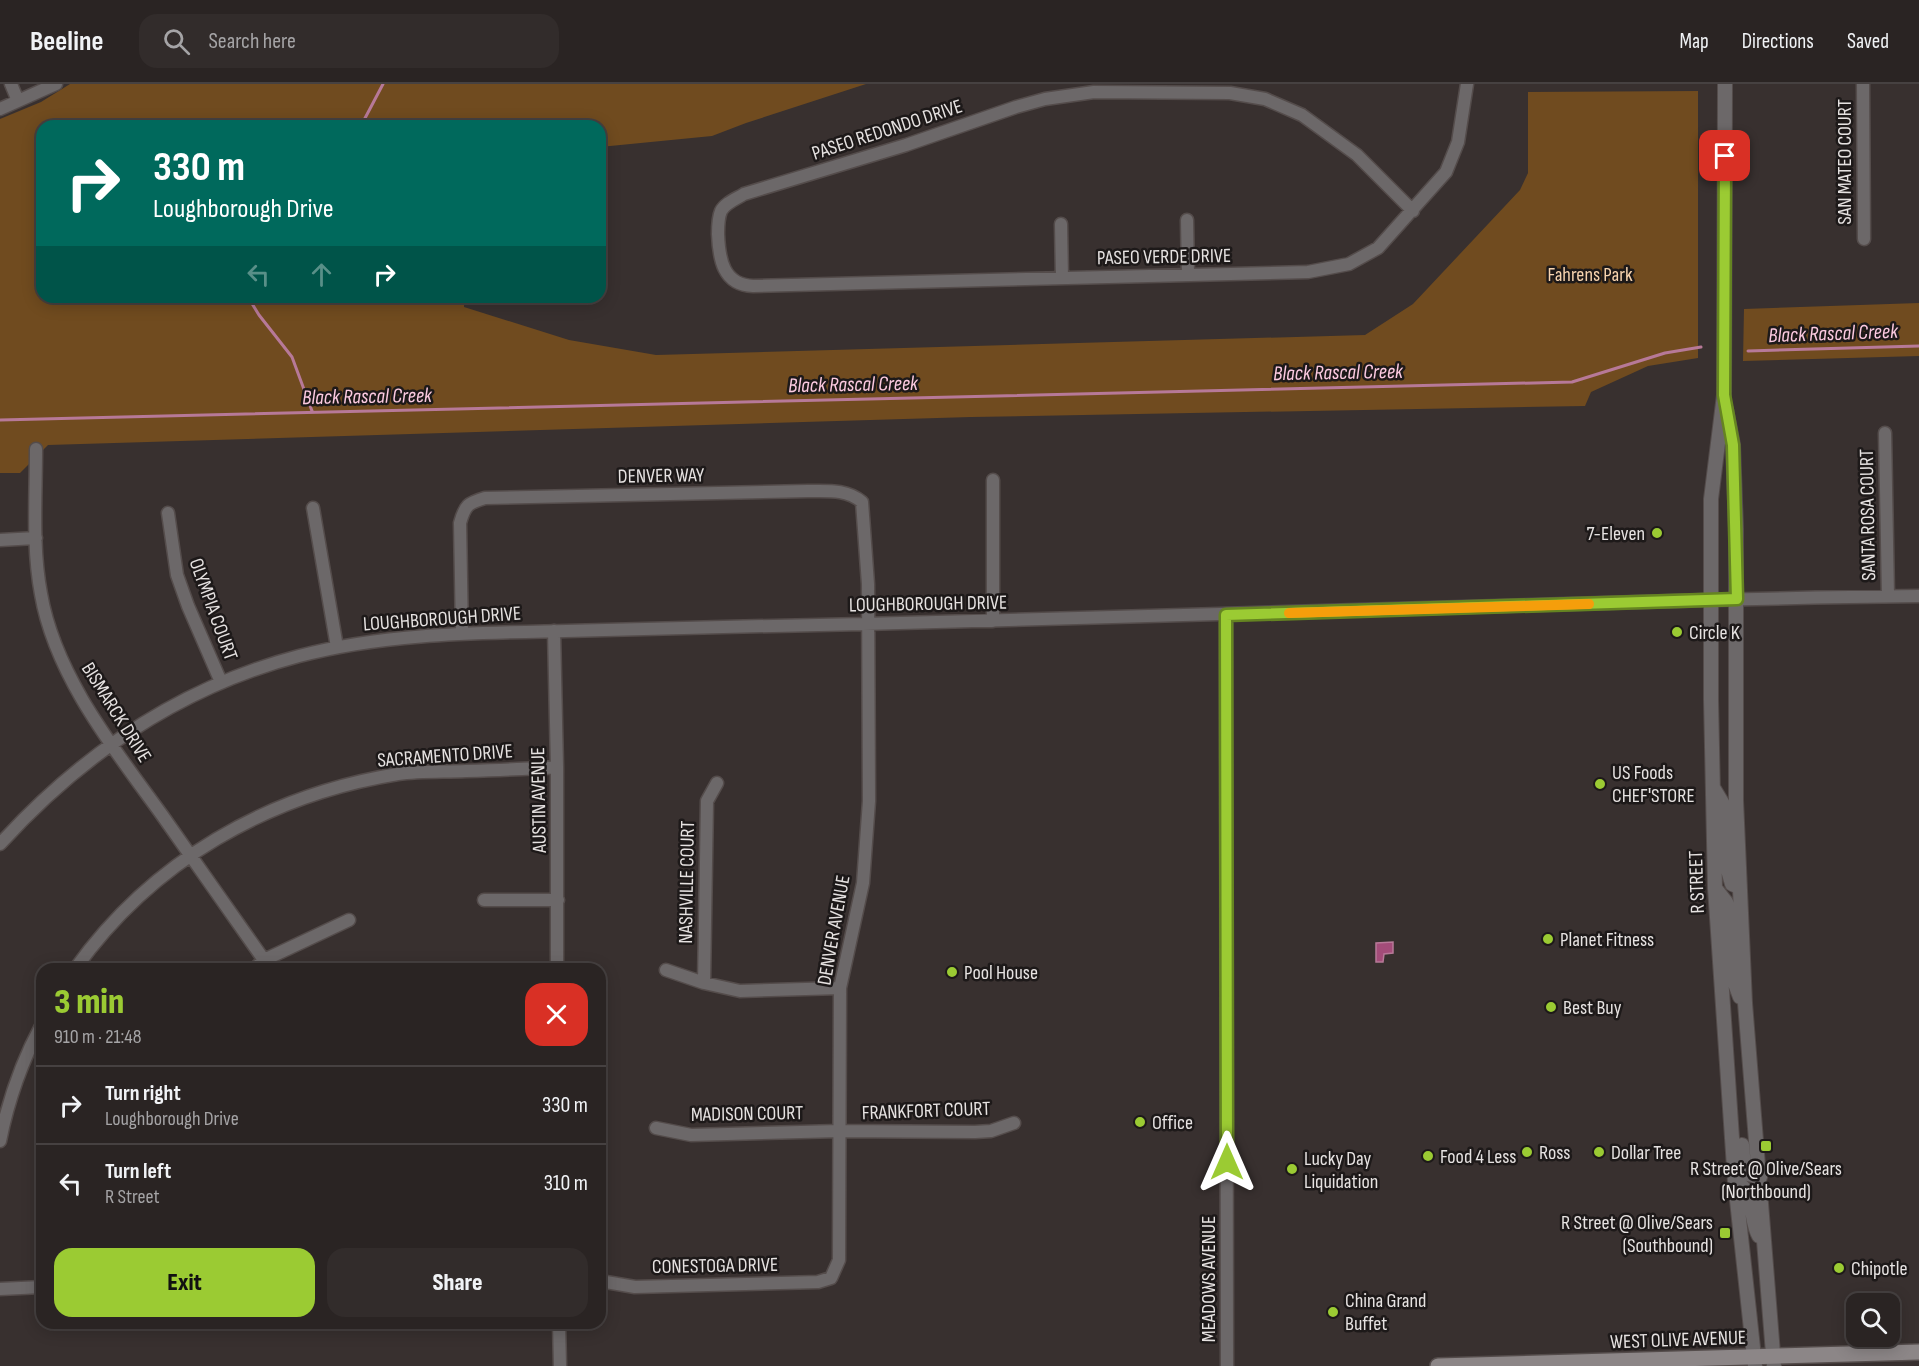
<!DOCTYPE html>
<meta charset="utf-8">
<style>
body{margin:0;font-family:"Sofia Sans Condensed",sans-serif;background:#322c2b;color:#f1f3f6;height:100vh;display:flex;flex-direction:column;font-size:22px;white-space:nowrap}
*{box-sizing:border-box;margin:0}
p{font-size:20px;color:#a5a4a6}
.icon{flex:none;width:33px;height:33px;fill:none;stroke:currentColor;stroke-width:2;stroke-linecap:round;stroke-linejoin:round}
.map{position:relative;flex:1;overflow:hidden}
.side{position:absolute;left:36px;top:879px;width:570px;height:366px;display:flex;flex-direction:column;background:#2a2423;border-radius:18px;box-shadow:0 3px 15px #0003,0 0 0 2px #464141}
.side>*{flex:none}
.hud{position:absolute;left:36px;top:36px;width:570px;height:183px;border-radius:18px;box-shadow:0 3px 15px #0003,0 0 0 2px #464141;background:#00695c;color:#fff;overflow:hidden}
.tools{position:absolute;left:1846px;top:1209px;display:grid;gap:12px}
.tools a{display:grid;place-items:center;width:54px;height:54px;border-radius:12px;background:#2a2423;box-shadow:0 3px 15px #0003,0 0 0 2px #464141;font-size:30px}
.pin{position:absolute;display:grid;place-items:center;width:51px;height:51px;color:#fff;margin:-26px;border-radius:12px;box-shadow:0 3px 9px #0006}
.me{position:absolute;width:66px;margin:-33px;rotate:0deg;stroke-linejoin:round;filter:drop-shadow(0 0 4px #0008)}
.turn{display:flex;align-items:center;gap:21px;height:126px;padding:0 18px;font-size:27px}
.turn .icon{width:78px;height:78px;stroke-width:2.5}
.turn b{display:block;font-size:42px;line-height:51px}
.lanes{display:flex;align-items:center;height:57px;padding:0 18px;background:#0003;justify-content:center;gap:30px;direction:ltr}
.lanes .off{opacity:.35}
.round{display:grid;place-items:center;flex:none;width:63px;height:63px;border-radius:18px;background:#322c2b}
.summary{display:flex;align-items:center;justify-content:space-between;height:102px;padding:0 18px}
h1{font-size:36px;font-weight:800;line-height:45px;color:#9bcb33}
.action{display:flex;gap:12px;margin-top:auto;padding:12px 18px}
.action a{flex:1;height:69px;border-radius:18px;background:#9bcb33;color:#111;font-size:24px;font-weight:800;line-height:69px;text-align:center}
.action a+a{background:#322c2b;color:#f1f3f6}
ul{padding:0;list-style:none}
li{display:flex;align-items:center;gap:18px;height:78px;padding:0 18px;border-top:2px solid #464141}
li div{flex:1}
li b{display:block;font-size:22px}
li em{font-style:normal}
header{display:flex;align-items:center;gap:36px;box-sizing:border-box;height:84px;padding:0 30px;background:#2a2423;border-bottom:2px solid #464141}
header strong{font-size:28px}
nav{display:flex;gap:33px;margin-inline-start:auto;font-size:21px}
.search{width:420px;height:54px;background:#322c2b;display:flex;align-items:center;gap:15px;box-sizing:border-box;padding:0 21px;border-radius:18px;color:#a5a4a6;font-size:22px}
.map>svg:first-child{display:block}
.green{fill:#704b1f}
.water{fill:#a34c79;stroke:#b77998;stroke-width:1.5}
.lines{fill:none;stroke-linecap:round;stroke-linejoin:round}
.stream{stroke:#b77998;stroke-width:3}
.minor-casing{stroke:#544c4b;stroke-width:15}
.tertiary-casing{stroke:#544c4b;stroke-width:16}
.secondary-casing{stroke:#544c4b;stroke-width:18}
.minor{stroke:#6c6869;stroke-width:12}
.tertiary{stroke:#6c6869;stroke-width:14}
.secondary{stroke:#8c8687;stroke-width:15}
.route-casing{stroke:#658421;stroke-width:15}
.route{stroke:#9bcb33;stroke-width:10}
.slow{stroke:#f59e0b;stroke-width:10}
.poi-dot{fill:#9bcb33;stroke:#1d1919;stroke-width:2}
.labels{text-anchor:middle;stroke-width:5;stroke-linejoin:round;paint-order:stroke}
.street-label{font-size:20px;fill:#e6e2e1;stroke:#1d1919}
.park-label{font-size:20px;fill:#f8d4af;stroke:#1d1919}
.poi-label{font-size:20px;fill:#e6e2e1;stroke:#1d1919;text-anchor:start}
.water-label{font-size:21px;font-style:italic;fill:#fccae0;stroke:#1d1919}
</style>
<header>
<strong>Beeline</strong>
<div class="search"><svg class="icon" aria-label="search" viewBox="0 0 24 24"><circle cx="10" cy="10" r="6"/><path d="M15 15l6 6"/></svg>Search here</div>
<nav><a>Map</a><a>Directions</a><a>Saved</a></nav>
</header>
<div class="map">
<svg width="1919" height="1282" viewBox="0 0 1919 1282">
<rect width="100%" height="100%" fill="#38302f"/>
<path class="green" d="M70 0H866L746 39 712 52 600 63V42H42V213H464V223L569 256 656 271 1365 251 1413 220 1520 106 1528 89V8L1698 7V274L1648 282 1591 308 1585 322 971 333 48 361 20 389H0V35L41 18Z
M1919 219V272L1743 277 1744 225Z"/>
<path class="water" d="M1393 858V869L1384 870 1383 878H1376V859Z"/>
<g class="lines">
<path class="stream" d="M358 42 363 38 383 0
M248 213 259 231 292 273 312 327
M1748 267 1919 262
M0 336 1572 298 1665 269 1701 263"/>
<g class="minor-casing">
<path id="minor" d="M11 0 18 17
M1863 0 1864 155
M0 25 56 0
M1413 127 1357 71 1302 31 1265 15 1230 9 1094 8 1045 15 1016 23 906 61 744 110C736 115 725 119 721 127 718 134 718 142 718 150 719 175 723 201 753 202L1308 188 1349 180 1378 164 1446 88 1458 58 1467 0
M1187 136 1188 191
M1061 140 1062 194
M1885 349 1888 512
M36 365C36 413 32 463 41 510 55 592 115 666 162 731 196 779 230 828 264 876
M313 424 337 563
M168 429 177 491 188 522 221 598
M0 456 36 454
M1226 531 1227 1282
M993 537V396
M554 547 557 683V885
M462 550 460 439C465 421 468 419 485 414L808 407C828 407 847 405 862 418L868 500 869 717 863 799 840 904 839 1176 831 1194 818 1198 635 1203 600 1197
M0 760C82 670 181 603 299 572 386 549 476 549 566 547 665 544 765 542 864 540 1146 533 1428 523 1710 516 1780 514 1849 513 1919 512
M484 816H558
M75 885C152 777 268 711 398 690 420 687 444 688 466 687 497 686 527 685 557 683
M254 885 264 876 349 836
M666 886 704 899 740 907 840 904
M704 899 707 717 717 699
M656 1044 691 1051 839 1047 975 1048 991 1047 1014 1039
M0 1057C8 1017 23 975 42 940
M0 1205 42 1203
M559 1239 560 1282"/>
</g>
<g class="tertiary-casing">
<path id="tertiary" d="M1725 0 1724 311 1711 415V616L1715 804 1735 1098 1755 1282
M1726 325 1733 361 1736 445V716L1745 919 1774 1282
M1714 705 1723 720 1726 779 1732 800 1739 803
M1715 804 1726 818 1729 827 1734 897 1740 913
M1742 1061 1744 1082 1748 1090 1760 1093
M1735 1098C1756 1106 1749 1135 1759 1152"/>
</g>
<g class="secondary-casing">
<path id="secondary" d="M1438 1282 1919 1268"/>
</g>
<use href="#minor" class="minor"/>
<use href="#tertiary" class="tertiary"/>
<use href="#secondary" class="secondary"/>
</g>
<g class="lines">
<g class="route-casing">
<path id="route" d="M1227 1078 1226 531 1737 515 1733 361 1724 311 1725 72"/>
</g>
<use href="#route" class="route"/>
<path class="slow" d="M1289 529 1589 520"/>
</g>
<g class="poi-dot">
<circle cx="1657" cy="449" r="6"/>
<circle cx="1677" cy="548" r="6"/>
<circle cx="1600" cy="700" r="6"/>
<circle cx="1548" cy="855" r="6"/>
<circle cx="952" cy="888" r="6"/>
<circle cx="1551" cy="923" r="6"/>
<circle cx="1140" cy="1038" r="6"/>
<rect x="1760" y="1056" width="12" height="12" rx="3"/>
<circle cx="1527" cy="1068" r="6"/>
<circle cx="1599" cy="1068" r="6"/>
<circle cx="1428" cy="1072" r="6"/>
<circle cx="1292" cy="1085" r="6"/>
<rect x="1719" y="1143" width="12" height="12" rx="3"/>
<circle cx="1839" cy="1184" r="6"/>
<circle cx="1333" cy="1228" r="6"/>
</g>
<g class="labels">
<g class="street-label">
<text transform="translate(887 45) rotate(-18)" y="7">PASEO REDONDO DRIVE</text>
<text transform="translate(1844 78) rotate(-90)" y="7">SAN MATEO COURT</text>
<text transform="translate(1164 172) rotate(-1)" y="7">PASEO VERDE DRIVE</text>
<text transform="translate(661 391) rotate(-1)" y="7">DENVER WAY</text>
<text transform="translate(1867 431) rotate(-91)" y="7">SANTA ROSA COURT</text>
<text transform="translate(928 519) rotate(-1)" y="7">LOUGHBOROUGH DRIVE</text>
<text transform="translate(214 525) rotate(70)" y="7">OLYMPIA COURT</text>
<text transform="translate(442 534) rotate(-4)" y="7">LOUGHBOROUGH DRIVE</text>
<text transform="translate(117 628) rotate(58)" y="7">BISMARCK DRIVE</text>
<text transform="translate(445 671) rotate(-4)" y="7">SACRAMENTO DRIVE</text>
<text transform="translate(538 716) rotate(-91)" y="7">AUSTIN AVENUE</text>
<text transform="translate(686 798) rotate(-89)" y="7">NASHVILLE COURT</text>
<text transform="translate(1696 798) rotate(-92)" y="7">R STREET</text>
<text transform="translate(833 846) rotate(-80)" y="7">DENVER AVENUE</text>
<text transform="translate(926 1026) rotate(-2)" y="7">FRANKFORT COURT</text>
<text transform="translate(747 1029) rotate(-1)" y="7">MADISON COURT</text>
<text transform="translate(715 1181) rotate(-1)" y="7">CONESTOGA DRIVE</text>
<text transform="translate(1208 1195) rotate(-90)" y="7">MEADOWS AVENUE</text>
<text transform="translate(1678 1255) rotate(-2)" y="7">WEST OLIVE AVENUE</text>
</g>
<g class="park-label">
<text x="1590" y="197">Fahrens Park</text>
</g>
<g class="poi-label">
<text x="1645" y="456" text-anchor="end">7-Eleven</text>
<text x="1689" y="555">Circle K</text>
<text x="1612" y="695">US Foods<tspan x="1612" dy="23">CHEF'STORE</tspan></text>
<text x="1560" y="862">Planet Fitness</text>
<text x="964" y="895">Pool House</text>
<text x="1563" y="930">Best Buy</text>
<text x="1152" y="1045">Office</text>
<text x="1539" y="1075">Ross</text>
<text x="1611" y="1075">Dollar Tree</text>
<text x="1440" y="1079">Food 4 Less</text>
<text x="1304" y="1081">Lucky Day<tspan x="1304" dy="23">Liquidation</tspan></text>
<text x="1766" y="1091" text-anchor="middle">R Street @ Olive/Sears<tspan x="1766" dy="23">(Northbound)</tspan></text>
<text x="1713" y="1145" text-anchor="end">R Street @ Olive/Sears<tspan x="1713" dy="23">(Southbound)</tspan></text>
<text x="1851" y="1191">Chipotle</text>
<text x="1345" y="1223">China Grand<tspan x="1345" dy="23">Buffet</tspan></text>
</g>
<g class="water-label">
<text transform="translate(1833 249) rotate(-2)" y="7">Black Rascal Creek</text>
<text transform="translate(1338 288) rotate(-1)" y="7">Black Rascal Creek</text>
<text transform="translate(853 300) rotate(-1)" y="7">Black Rascal Creek</text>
<text transform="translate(367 312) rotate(-1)" y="7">Black Rascal Creek</text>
</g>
</g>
</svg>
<div class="tools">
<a><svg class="icon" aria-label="search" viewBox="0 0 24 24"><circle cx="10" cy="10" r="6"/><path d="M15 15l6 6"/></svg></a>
</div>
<div class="pin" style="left:1725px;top:72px;background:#d93025"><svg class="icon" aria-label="arrive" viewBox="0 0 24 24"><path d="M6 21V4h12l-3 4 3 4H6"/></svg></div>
<svg class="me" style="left:1227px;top:1078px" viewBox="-20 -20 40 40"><path d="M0-17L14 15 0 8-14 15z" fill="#9bcb33" stroke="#fff" stroke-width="4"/></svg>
<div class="hud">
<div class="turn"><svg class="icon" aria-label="right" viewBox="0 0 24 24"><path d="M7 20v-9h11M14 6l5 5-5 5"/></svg><div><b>330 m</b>Loughborough Drive</div></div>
<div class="lanes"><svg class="icon off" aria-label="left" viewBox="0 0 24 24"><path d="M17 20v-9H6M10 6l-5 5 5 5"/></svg><svg class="icon off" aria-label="ahead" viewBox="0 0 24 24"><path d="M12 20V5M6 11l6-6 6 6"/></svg><svg class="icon" aria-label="right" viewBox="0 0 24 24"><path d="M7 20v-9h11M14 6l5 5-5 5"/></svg></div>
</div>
<section class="side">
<div class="summary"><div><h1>3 min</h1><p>910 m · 21:48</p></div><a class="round" style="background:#d93025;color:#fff"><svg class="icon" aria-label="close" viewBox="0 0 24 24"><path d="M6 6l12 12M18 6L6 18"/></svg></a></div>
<ul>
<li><svg class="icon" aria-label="right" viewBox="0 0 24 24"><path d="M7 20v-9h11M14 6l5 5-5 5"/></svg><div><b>Turn right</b><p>Loughborough Drive</p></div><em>330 m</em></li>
<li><svg class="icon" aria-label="left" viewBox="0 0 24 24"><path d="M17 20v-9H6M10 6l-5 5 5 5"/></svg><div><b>Turn left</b><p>R Street</p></div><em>310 m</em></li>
</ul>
<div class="action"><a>Exit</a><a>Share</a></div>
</section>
</div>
